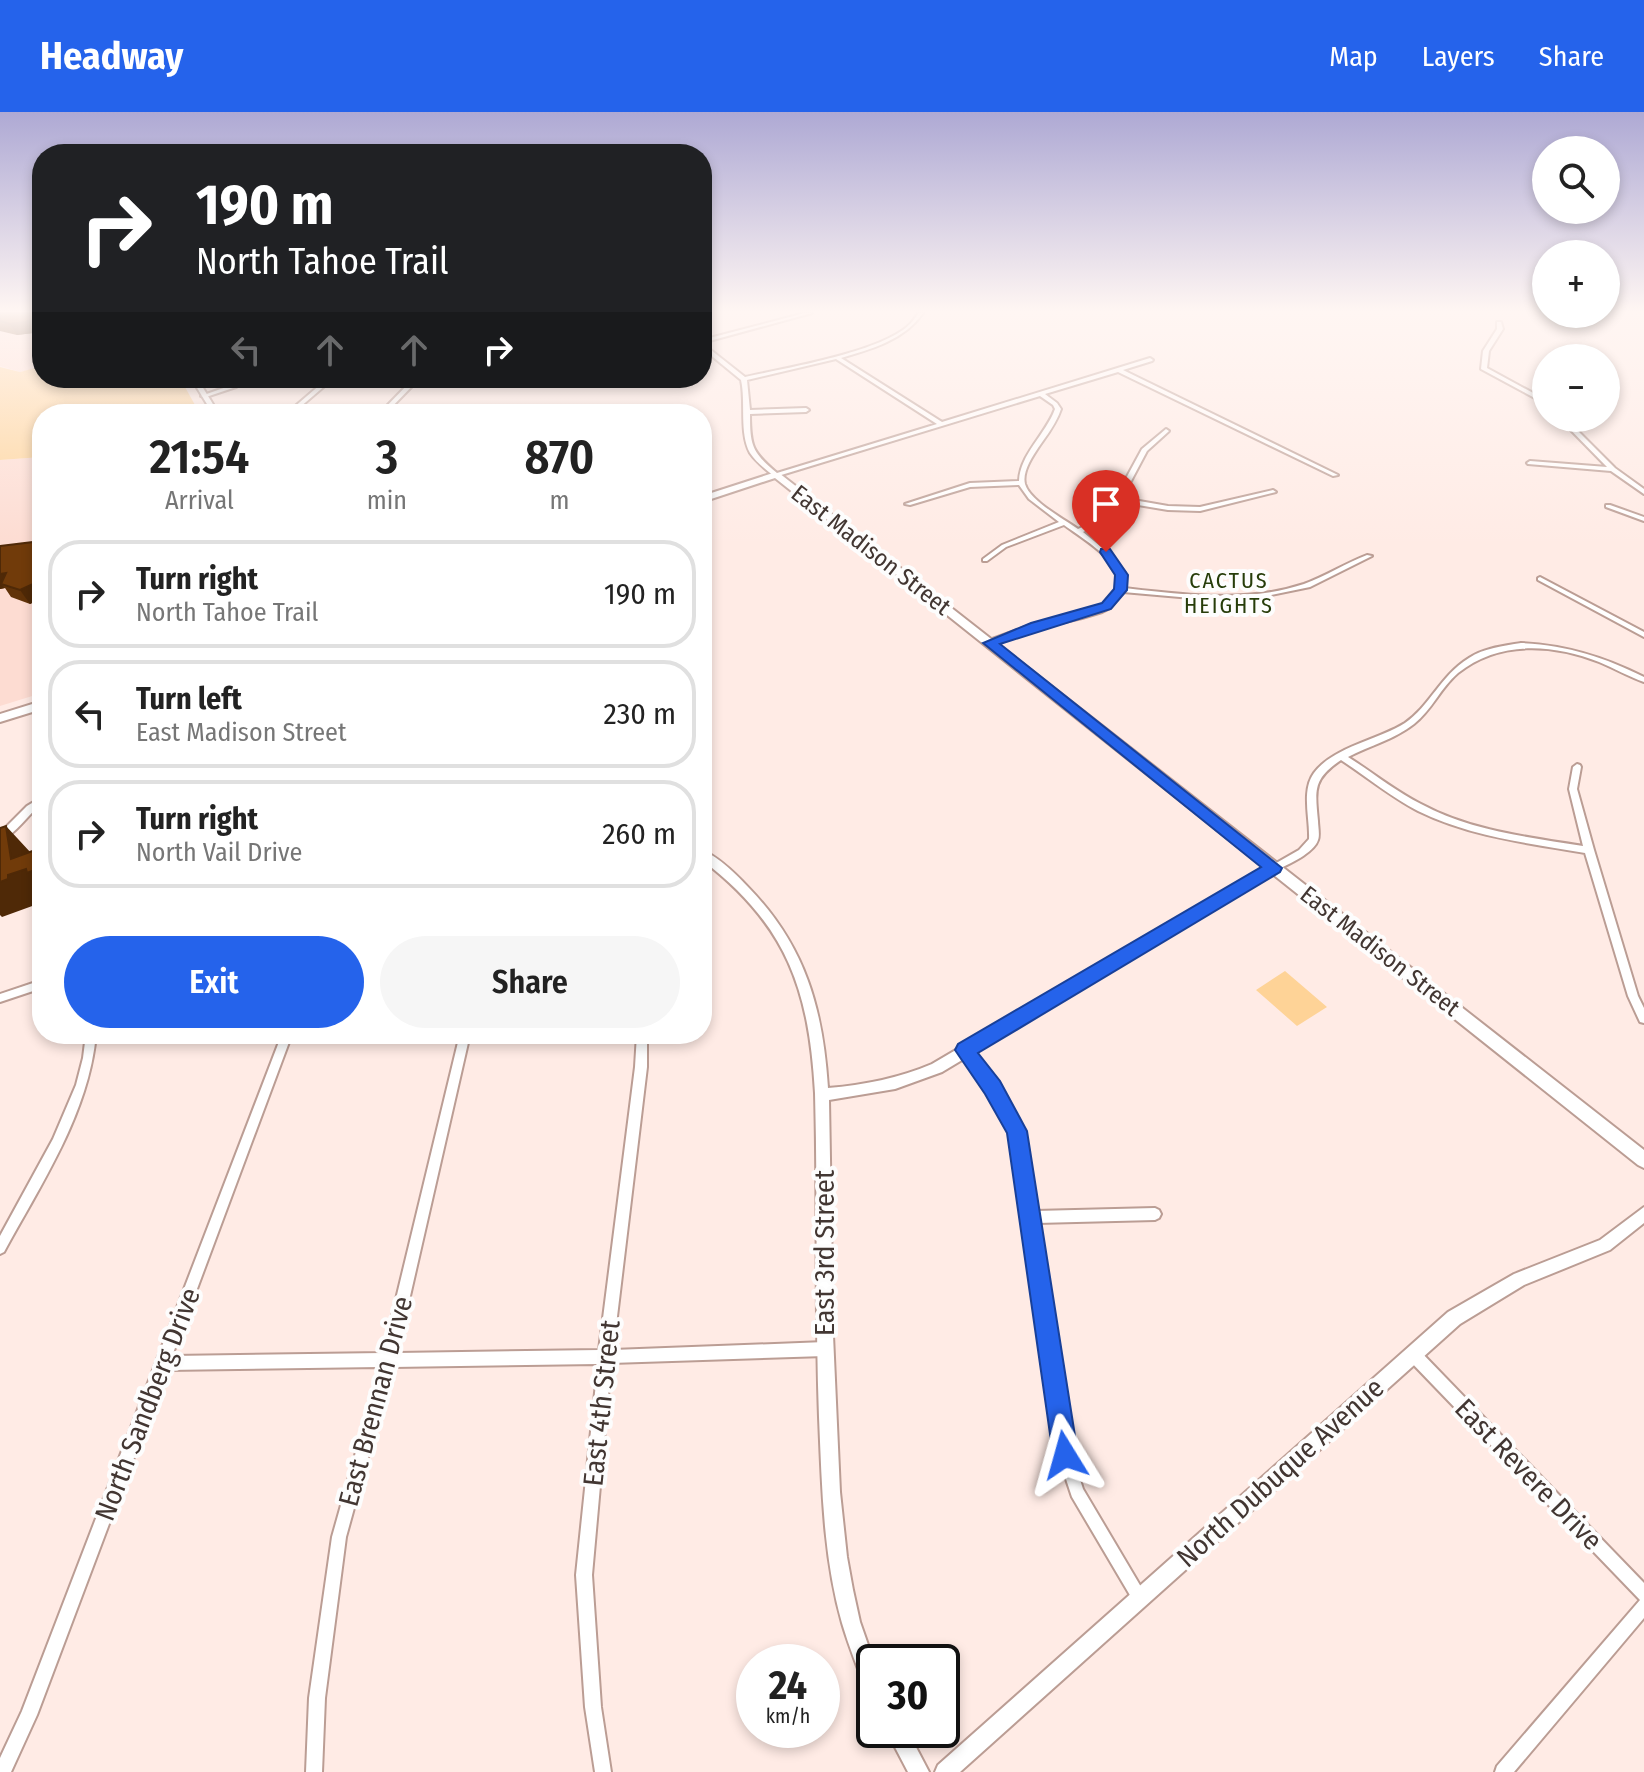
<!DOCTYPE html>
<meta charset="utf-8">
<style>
body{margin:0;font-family:"Fira Sans Condensed",sans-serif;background:#f6f6f6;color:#222;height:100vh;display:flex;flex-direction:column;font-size:30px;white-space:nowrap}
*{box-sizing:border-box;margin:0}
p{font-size:26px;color:#767676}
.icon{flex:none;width:44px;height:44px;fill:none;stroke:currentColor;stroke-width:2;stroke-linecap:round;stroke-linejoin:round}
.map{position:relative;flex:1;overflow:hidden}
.panel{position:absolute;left:32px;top:292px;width:680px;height:640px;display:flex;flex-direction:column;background:#fff;border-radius:32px;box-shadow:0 4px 12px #0003}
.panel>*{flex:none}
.hud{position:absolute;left:32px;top:32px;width:680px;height:244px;border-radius:32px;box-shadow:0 4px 12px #0003;background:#202124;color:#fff;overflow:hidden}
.tools{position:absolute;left:1532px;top:24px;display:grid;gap:16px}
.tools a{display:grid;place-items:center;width:88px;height:88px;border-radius:50%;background:#fff;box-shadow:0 4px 12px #0003;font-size:40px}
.speed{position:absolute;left:736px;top:1532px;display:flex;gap:16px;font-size:40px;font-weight:700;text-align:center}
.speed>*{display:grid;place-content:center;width:104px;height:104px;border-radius:50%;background:#fff;box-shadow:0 4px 12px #0003;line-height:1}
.speed small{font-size:20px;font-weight:400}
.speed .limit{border:4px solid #111;border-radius:12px;background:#fff;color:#111}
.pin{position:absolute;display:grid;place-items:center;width:68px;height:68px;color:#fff;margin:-82px -34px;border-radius:50% 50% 50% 0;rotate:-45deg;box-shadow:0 0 8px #0007}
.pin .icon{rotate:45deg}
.me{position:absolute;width:88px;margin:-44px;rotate:352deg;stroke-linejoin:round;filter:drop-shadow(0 0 6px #0008)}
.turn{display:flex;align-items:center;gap:28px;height:168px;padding:0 32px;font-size:36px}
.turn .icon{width:104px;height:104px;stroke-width:2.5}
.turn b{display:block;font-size:56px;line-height:68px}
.lanes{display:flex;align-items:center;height:76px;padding:0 32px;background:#0003;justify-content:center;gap:40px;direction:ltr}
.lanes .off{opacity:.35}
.eta{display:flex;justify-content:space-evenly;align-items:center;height:136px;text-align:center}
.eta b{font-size:48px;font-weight:600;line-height:56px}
.cta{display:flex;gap:16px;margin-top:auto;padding:16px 32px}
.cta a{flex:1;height:92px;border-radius:48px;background:#2563eb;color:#fff;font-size:32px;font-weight:600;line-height:92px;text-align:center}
.cta a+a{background:#f6f6f6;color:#222}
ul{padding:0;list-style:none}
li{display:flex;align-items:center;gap:24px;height:108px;margin:0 16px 12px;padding:0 16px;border:4px solid #e0e0e0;border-radius:32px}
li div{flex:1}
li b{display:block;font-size:30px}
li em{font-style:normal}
header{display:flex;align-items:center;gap:48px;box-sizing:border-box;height:112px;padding:0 40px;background:#2563eb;color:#fff}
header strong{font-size:38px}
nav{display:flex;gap:44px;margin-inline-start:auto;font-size:28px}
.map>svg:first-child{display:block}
.built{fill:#fddcd2}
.green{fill:#fed397}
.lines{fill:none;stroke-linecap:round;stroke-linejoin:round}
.minor-casing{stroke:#bb9d94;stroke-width:4}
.tertiary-casing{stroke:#bb9d94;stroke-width:4}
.secondary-casing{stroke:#bb9d94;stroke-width:4}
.minor{fill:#fff;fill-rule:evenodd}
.tertiary{fill:#fff;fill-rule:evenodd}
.secondary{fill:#fff;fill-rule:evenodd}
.wall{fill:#613309}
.shaded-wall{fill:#4f2907}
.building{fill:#713b0a;stroke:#4f2907;stroke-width:2}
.route{fill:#2563eb;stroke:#184099;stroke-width:2}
.labels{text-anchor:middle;stroke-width:8;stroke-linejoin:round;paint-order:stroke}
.far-neighbourhood-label{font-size:22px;letter-spacing:2px;fill:#273d0a;stroke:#fdfdfd}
.street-label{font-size:24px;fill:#423632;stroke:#fdfdfd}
.near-street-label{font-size:28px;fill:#423632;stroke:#fdfdfd}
</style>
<header>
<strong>Headway</strong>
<nav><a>Map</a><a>Layers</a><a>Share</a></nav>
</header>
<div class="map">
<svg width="1644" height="1660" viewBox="0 0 1644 1660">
<rect width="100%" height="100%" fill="#ffebe5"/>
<path class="built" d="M0 201H42V256L20 260 0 254Z
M42 345V581L0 594V348Z"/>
<path class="green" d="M0 255 20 260 39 255 42 266H77L91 270 100 266H180L200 302H42V345L0 348Z
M1285 859 1327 895 1297 914 1256 878Z"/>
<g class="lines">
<g class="minor-casing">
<path id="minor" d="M805 201H812L702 231 745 265C785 256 884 240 911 211 914 208 916 204 919 201H923C904 228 872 237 841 246L942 310 1150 246 1153 248 1152 249 1123 258 1338 363 1333 364 1118 260 1045 282 1057 291 1061 297C1056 312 1047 323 1038 336 1032 345 1022 360 1025 372 1030 389 1064 407 1078 417L1105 405 1142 337 1166 317 1169 319 1168 320 1147 339 1122 386 1168 394 1200 395 1273 378 1276 380 1200 399 1168 398 1120 390 1110 407 1083 420 1112 444 1125 461V476C1184 483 1247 491 1304 472 1326 464 1346 451 1367 443L1372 444 1310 475 1261 485 1214 488 1123 480 1110 496 1102 500 1082 506 1039 516 993 533H987V529L1033 512 1081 502 1097 497 1104 492 1118 477C1118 473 1119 468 1118 464 1113 444 1079 424 1064 413L1006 435 987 449H983V447L1002 433 1059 410 1029 387 1019 373 970 375 910 393 905 392 970 371 1019 369C1020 342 1046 322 1055 297L1053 293 1040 284 778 364H774C765 357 756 350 750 341 739 321 746 290 741 268L702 236V228ZM836 247 937 312 777 361C752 340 750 334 750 302L806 300 809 298 806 296 750 298 747 268Z
M1497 210H1501L1503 217 1489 239 1487 256 1546 288V292L1481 257 1483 239 1497 217Z
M242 266H249L236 275 206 285 201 284 232 273Z
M328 266H334L292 302H286Z
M414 266H420L385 302H379Z
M1559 306H1565L1615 356 1644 377V382L1611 359 1528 352 1527 351 1530 349 1607 355Z
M1606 393H1610L1644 405V409L1606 395Z
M1540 465 1644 520V525L1538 468V466Z
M1521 531C1566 533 1605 545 1644 565V570C1629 565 1614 556 1599 550 1553 532 1499 528 1458 561 1441 575 1432 598 1414 612 1395 627 1369 634 1348 645 1372 660 1395 679 1421 692 1471 719 1528 725 1583 734L1569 677 1573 655 1577 652 1580 653 1581 655 1577 677 1594 738 1638 884 1644 896V911L1640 910 1628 884 1585 741C1528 731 1471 725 1418 699 1391 685 1367 665 1341 648 1313 667 1315 677 1318 709 1318 714 1320 723 1318 728 1314 741 1289 752 1277 758L1274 759 1269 756 1271 754 1299 738 1309 727C1310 706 1301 679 1314 661 1333 635 1378 628 1405 611 1430 594 1440 564 1469 546 1484 536 1503 534 1521 531Z
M42 685V692C27 703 17 721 0 729V721L27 694Z
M42 868V876L0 890V882Z
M86 922H96C89 1001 41 1072 4 1140L0 1142V1124L53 1027 76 973 83 946Z
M282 922H292L172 1244 383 1241 460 922H470L397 1241 599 1238 635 955 637 922H647V955L613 1238 825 1230 830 1232 832 1237 830 1242 825 1244 611 1251 592 1463 601 1595 611 1660H595L585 1595 576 1463 598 1252 393 1255 346 1425 325 1586 322 1660H306L309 1586 332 1425 380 1255 167 1258 37 1603 11 1660H0V1646L22 1599Z
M965 933 969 935 997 972 1023 1019 1035 1099 1155 1096 1159 1098 1161 1102 1159 1106 1155 1108 1037 1111 1072 1343 1083 1377 1144 1480 1147 1485 1144 1490 1139 1493 1134 1490 1072 1385 1058 1343 1011 1020 989 978 961 941 960 938 961 935Z
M1413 1235 1418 1237 1644 1471V1506L1514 1660H1495L1497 1654 1640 1488 1408 1247 1406 1242 1408 1237Z"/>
</g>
<g class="tertiary-casing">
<path id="tertiary" d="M191 266H197L219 302H213Z
M702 738C720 746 736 762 749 776 806 835 823 898 828 976 864 973 899 966 932 952L1270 753 1274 752 1280 756 1278 759 942 960 895 977 829 988 833 1223 840 1380 847 1445 853 1478 860 1510 874 1550V1583L867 1580C858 1557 849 1535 842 1511 823 1444 822 1374 819 1305 815 1197 818 1089 815 981 809 877 787 813 702 748Z
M1644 1095V1111L1610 1138 1524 1173 1460 1212 960 1660H935L938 1653 1448 1200 1514 1162 1600 1128Z
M886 1618H907L929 1660H908Z"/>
</g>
<g class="secondary-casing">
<path id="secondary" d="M773 361H779L1644 1038V1056L1638 1053 775 366 702 390V384Z
M42 589V597L0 610V602Z"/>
</g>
<use href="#minor" class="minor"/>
<use href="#tertiary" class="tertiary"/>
<use href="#secondary" class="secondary"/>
</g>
<path class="wall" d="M0 201 33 221 17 223 0 219Z
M42 429V486L30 492 11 485 5 476 0 477V434Z"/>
<path class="shaded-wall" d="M42 204V218L33 221 17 223 10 212Z
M6 461 1 472 5 476 0 477V462Z
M42 468V486L30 492 20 478Z
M6 714 31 741 42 755V787L34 790 35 793 2 805 0 803V770L8 763Z"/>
<path class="building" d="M0 201H42V204L26 210 10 212 0 209Z
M42 429V468L20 478 1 472 6 461 0 462V434Z
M42 699V755L27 761 26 757 8 763V767L0 770V716L6 714 11 747 38 737 33 703Z"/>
<linearGradient id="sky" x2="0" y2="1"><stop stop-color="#aea9d4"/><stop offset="0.46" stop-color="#fff6f3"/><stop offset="1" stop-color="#fff6f3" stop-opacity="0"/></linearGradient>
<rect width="1644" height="433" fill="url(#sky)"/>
<path class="route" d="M1101 437H1110L1128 463 1127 478 1111 497 1000 532 1282 756 1280 760 978 941 1000 969 1027 1019 1078 1343 1075 1352 1065 1356 1056 1352 1053 1343 1007 1021 985 982 955 938 958 932 1261 755 983 531 1031 511 1102 491 1114 477 1115 463 1100 440Z"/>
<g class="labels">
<g class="far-neighbourhood-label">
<text x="1229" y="476">CACTUS<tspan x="1229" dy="25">HEIGHTS</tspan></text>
</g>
<g class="street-label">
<text transform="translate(871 438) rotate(38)" y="8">East Madison Street</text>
<text transform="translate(1380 839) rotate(38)" y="8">East Madison Street</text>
</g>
<g class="near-street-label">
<text transform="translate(824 1141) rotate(-90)" y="10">East 3rd Street</text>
<text transform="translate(375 1289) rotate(-75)" y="10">East Brennan Drive</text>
<text transform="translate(601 1291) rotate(-84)" y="10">East 4th Street</text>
<text transform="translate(147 1292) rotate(-69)" y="10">North Sandberg Drive</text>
<text transform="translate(1280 1360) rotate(-42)" y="10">North Dubuque Avenue</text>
<text transform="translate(1529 1362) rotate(46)" y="10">East Revere Drive</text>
</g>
</g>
</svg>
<div class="tools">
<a><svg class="icon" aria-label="search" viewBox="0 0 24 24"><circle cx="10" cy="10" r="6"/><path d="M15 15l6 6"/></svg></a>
<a>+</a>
<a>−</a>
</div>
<div class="speed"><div>24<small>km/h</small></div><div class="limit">30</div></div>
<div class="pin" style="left:1106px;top:440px;background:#d93025"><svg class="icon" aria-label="arrive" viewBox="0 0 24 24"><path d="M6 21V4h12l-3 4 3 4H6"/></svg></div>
<svg class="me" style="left:1065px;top:1343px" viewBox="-20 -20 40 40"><path d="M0-17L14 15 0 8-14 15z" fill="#2563eb" stroke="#fff" stroke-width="4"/></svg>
<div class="hud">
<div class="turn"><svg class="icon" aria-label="right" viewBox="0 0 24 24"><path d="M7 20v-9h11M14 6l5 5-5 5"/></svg><div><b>190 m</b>North Tahoe Trail</div></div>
<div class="lanes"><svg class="icon off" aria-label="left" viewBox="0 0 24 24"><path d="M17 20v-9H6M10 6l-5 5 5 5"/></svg><svg class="icon off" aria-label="ahead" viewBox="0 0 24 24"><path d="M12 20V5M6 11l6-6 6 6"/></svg><svg class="icon off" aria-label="ahead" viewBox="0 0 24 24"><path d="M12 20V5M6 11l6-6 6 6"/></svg><svg class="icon" aria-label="right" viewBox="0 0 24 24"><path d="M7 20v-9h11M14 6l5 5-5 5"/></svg></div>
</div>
<section class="panel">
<div class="eta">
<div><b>21:54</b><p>Arrival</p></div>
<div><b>3</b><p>min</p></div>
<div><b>870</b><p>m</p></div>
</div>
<ul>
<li><svg class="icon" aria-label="right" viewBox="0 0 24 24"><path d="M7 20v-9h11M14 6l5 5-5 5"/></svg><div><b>Turn right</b><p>North Tahoe Trail</p></div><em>190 m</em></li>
<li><svg class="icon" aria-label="left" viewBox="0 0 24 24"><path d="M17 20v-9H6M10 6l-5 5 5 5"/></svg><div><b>Turn left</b><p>East Madison Street</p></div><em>230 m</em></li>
<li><svg class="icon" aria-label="right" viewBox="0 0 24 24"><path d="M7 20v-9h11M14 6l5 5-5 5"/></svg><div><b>Turn right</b><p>North Vail Drive</p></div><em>260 m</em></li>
</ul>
<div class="cta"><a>Exit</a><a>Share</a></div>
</section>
</div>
